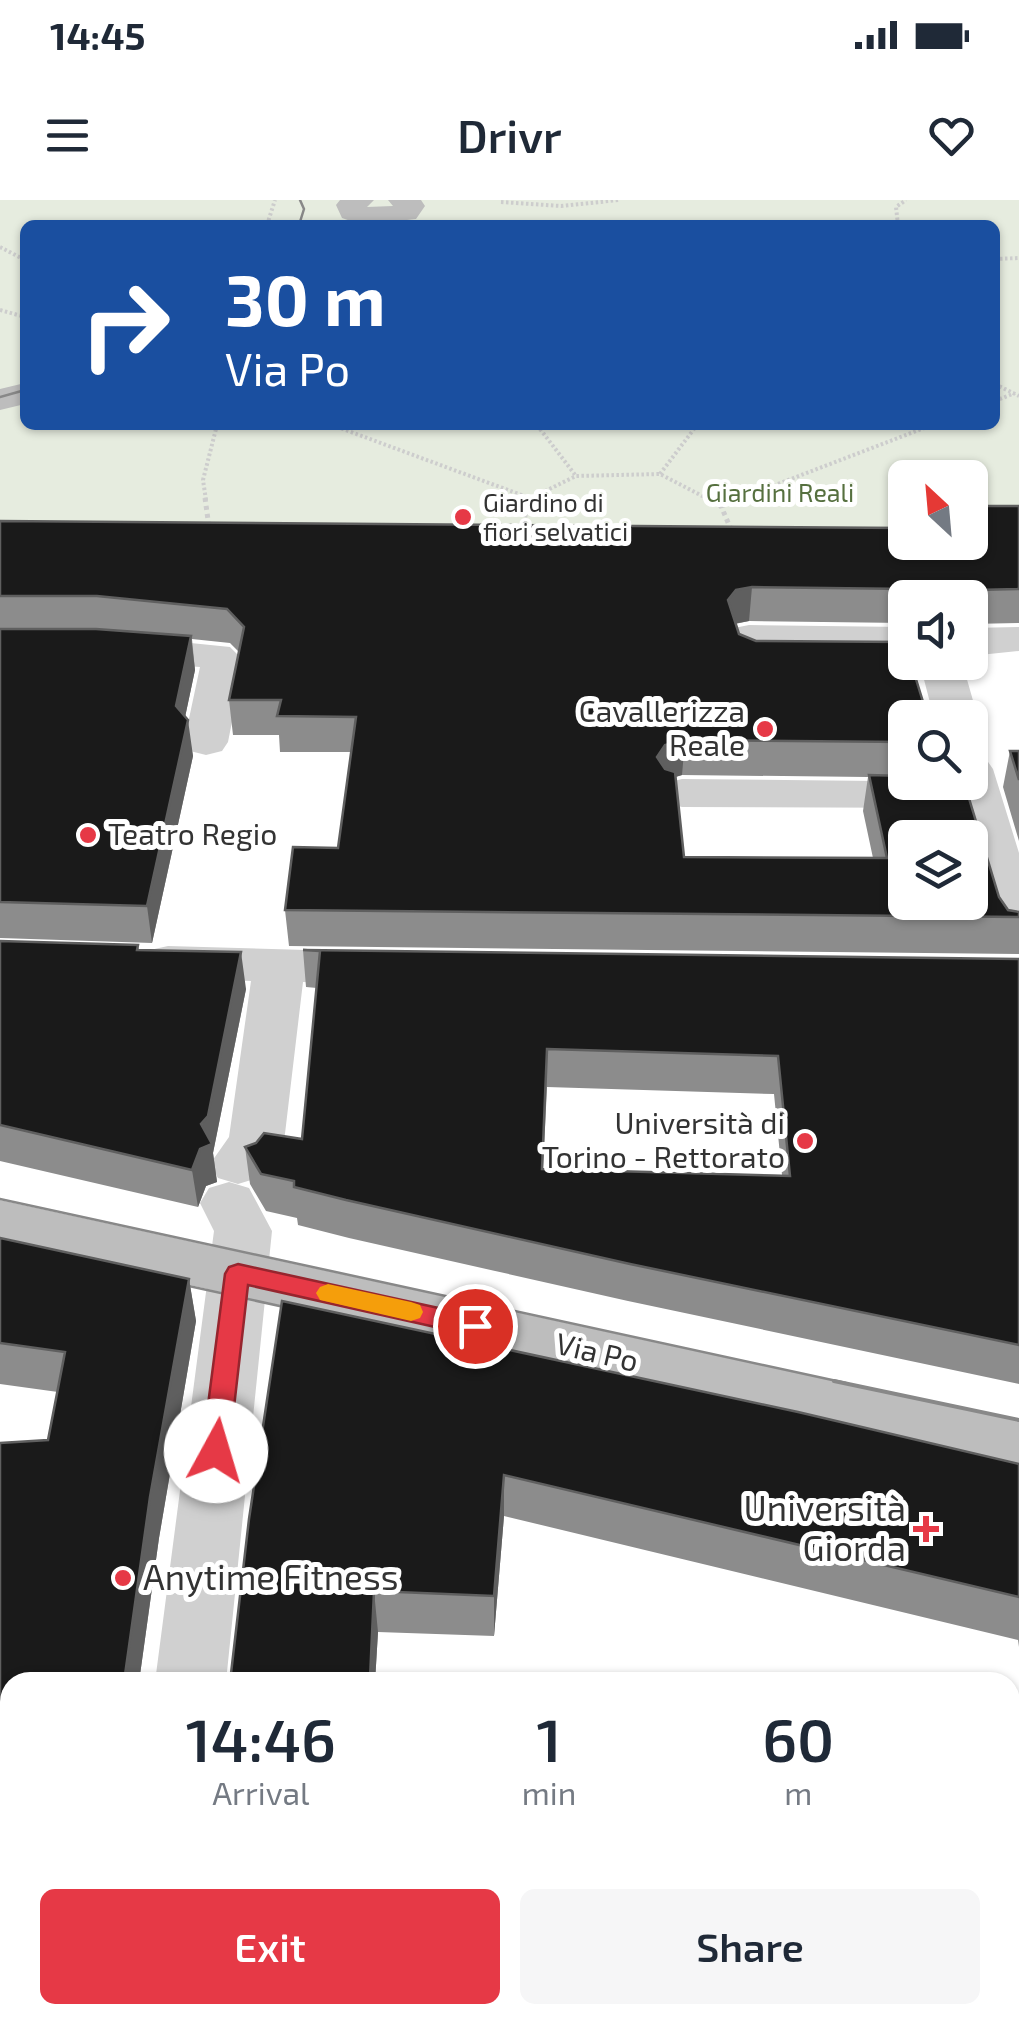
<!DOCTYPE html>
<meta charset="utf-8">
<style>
body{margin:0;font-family:"Exo 2",sans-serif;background:#f6f6f7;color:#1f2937;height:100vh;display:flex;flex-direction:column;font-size:38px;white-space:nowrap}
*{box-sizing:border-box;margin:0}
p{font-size:32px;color:#747a83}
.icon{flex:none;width:55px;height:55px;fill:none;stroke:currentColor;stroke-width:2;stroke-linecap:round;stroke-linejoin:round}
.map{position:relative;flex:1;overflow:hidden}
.side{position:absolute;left:0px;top:1472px;width:1020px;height:352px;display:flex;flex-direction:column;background:#fff;border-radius:30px 30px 0 0;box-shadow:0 2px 8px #0004}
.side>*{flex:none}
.banner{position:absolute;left:20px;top:20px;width:980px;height:210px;border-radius:15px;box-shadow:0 2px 8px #0004;background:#1a4fa0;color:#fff;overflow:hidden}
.needle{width:65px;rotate:334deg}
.controls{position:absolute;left:888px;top:260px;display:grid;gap:20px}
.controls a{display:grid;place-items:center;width:100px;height:100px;border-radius:15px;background:#fff;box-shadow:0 2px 8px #0004;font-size:50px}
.pin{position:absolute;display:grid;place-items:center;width:85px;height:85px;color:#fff;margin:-42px;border:5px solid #fff;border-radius:50%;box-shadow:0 2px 10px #0007}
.me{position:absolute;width:110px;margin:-55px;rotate:6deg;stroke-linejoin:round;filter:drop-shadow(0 0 8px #0008)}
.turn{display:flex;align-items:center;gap:35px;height:210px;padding:0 40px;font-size:45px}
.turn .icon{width:130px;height:130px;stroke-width:2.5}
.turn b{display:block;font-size:70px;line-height:85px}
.eta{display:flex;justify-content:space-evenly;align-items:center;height:170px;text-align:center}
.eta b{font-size:60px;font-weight:600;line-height:70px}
.action{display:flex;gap:20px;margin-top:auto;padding:20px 40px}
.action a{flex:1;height:115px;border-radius:15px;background:#e63946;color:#fff;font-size:40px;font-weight:600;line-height:115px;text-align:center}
.action a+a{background:#f6f6f7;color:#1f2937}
.status{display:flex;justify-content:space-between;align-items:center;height:70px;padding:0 50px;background:#fff;direction:ltr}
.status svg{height:28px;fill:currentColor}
header{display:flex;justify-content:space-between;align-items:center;height:130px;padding:0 40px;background:#fff;font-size:45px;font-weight:600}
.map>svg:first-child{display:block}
.green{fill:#e6ecdf;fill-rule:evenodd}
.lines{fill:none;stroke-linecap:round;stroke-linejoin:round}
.path-far1{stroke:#cdcdcd;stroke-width:4;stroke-dasharray:2.5 2.5;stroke-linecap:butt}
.path{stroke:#cdcdcd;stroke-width:5;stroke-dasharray:4 4;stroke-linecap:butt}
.street{fill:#d0d0d0;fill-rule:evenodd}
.secondary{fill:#bdbdbd;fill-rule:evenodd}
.tram-far1{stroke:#888;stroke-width:2.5}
.tram{stroke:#888;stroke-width:4}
.wall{fill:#8c8c8c;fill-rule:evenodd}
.shaded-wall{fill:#5f5f5f}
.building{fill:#1a1a1a;stroke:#5f5f5f;stroke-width:2.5;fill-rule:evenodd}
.route{fill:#e63946;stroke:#96252e;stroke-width:2.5}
.slow{fill:#f59e0b}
.poi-dot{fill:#e63946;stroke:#fff;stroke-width:4}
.labels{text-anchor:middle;stroke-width:10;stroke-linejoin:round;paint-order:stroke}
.far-park-label{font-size:25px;fill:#56703f;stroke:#fff}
.far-poi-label{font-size:25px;fill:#333;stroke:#fff;text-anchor:start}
.poi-label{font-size:30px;fill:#333;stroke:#fff;text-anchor:end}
.street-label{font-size:30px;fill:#333;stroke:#fff}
.near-poi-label{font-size:35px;fill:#333;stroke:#fff;text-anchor:end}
</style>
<div class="status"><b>14:45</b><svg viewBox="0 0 49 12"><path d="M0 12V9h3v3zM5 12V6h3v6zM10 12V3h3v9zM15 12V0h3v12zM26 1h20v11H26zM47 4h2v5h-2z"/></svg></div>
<header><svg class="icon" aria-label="menu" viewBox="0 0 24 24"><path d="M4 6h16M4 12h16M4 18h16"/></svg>Drivr<svg class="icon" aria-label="heart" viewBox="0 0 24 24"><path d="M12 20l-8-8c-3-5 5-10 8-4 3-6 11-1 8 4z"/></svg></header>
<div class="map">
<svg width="1019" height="1823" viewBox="0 0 1019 1823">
<rect width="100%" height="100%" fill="#fff"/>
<path class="green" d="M0 0H1019V363L0 355ZM25 25H995V225H25ZM905 278H970V342H905Z"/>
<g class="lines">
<path class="path-far1" d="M501 2 561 6 619 0
M267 25 275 0
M898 25 896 7 906 0
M0 47 25 60
M995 59 1019 58
M0 110 25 117
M995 184 1019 196
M995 201 1015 193
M332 225 527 297
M537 225 576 276
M660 274 697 225
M206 300 203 280 217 225
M527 300 576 276 660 274 710 300
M736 300 932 225"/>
<path class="path" d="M205 298 209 327
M705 298 721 306 733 334
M721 306 742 298
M523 333 527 298"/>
<path class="street" d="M749 425 905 427V462H962L978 518 970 528V518H934L921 468 905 474 754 472 739 468 728 437 734 428Z
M1019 427V451L970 456V428Z
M0 434H102L230 447 244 461 228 542 222 551 206 555 190 551 184 542 200 467 102 460H0Z
M970 555 986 559 993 569 1019 653V748L1001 743 994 732 958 608 682 607 666 603 659 593 666 583 682 579 970 582Z
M168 746 377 752 395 756 402 768 395 780 377 784 303 782 284 942 258 978 238 984 218 978 210 964 229 937 251 781 168 778 150 774 143 762 150 750Z
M229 982 249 988 272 1031 226 1482H155L214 1031 200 1003 209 988Z
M114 1815H194L193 1823H113Z"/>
<path class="secondary" d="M340 0H374L367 7 393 6 388 0H421L425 6 416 19 362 25 342 18 336 5Z
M25 183V204L0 210V189Z
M0 1000 1019 1221V1273L0 1042Z"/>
<path class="tram-far1" d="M299 25 304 9 300 0
M0 197 25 190
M0 999 846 1183
M166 1081 307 1112"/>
<path class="tram" d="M834 1181 1019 1220"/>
</g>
<path class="wall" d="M984 306H1019V423L970 424V398H905V423L749 421 735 424 739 434 756 441 917 462 915 478 905 518V582L1008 710 1019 712V754L289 746 285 710 338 648 351 552H280L279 535H233L229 500 239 452 230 443 192 439 195 470 185 517 193 556 152 743 0 738V321L980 329ZM682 575 868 577 863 611 873 658 684 657 675 577Z
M1010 551 1019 580V641L1003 587Z
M0 741 138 745 139 750 246 789 213 953 217 982 206 986 198 1007 0 961Z
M303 750 1019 759V1184L628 1101 349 1038 298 1025 297 1018 266 1011 250 984 245 947 302 939 317 788 306 787ZM547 887 774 894 782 975 543 969Z
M0 1038 189 1079 196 1121 159 1338 139 1482H10V1815H92L91 1823H0V1243L48 1240 58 1192 0 1184Z
M282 1101 1019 1264V1447L1018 1440 504 1316 494 1436 378 1432 375 1482H230Z"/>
<path class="shaded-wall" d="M752 387 749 421 733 424 728 400 736 390Z
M976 390 970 424 972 396Z
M191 436 195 470 180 541 176 506Z
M188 520 193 556 152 743 147 706Z
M685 540 682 575 663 581 657 557 665 545Z
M241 752 246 789 213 953 217 982 206 986 198 1007 192 970Z
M189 1079 196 1121 159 1338 139 1482H124L150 1297Z
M504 1275V1316L494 1436V1396Z
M374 1391 378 1432 375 1482H370Z
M75 1815H92L91 1823H73Z"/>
<path class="building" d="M984 306H1019V389L976 390 972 396H914L910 389 752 387 736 390 728 400 739 434 756 441 905 442V462H917L911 463 928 518H905V542L685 540 665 545 657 557 665 569 675 572 684 657 887 658 869 575 905 576V582H964L999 697 1008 710 1019 712V717L285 710 293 647 338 648 356 517 277 516 281 500H229L244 427 227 409 97 396H0V321L905 328V342H970V329H982ZM905 638H970V702H905Z
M0 429H96L191 436 176 506 188 520 147 706 0 702Z
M1010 551H1019V580Z
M0 741 138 745 137 750 241 752 208 916 201 924 212 944 200 949 192 970 0 925Z
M303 750 1019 759V1145L630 1064 346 1000 294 987V981L261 974 245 947 256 943 264 933 302 939 320 751ZM547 849 778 856 790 976 542 969Z
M0 1038 189 1079 150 1297 124 1482H10V1815H75L73 1823H0V1243L48 1240 65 1152 0 1143Z
M282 1101 798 1212 1019 1264V1397L504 1275 494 1396 374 1391 370 1478 273 1482H230L249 1319Z
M1010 1637H1019V1823H193L194 1815H1010Z"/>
<path class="route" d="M238 1064 475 1116 484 1119 488 1126 484 1133 475 1136 248 1085 229 1251 225 1259 216 1262 206 1259 202 1251 225 1074 229 1067Z"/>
<path class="slow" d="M328 1084 411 1102 420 1105 423 1112 420 1118 411 1121 320 1100 316 1093 320 1087Z"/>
<g class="poi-dot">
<circle cx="463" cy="317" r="10"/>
<circle cx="765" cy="529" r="10"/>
<circle cx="88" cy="635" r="10"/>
<circle cx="805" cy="941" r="10"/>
<path d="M921 1314h10v10h10v10h-10v10h-10v-10h-10v-10h10z"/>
<circle cx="123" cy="1378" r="10"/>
</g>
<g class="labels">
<g class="far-park-label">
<text x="780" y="302">Giardini Reali</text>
</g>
<g class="far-poi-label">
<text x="483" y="312">Giardino di<tspan x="483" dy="29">fiori selvatici</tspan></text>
</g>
<g class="poi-label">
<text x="745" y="522">Cavallerizza<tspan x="745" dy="34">Reale</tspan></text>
<text x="108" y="645" text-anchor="start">Teatro Regio</text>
<text x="785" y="934">Università di<tspan x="785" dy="34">Torino - Rettorato</tspan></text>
</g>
<g class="street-label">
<text transform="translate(597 1153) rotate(13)" y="10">Via Po</text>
</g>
<g class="near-poi-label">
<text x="906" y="1321">Università<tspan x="906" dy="40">Giorda</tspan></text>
<text x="143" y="1390" text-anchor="start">Anytime Fitness</text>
</g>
</g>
</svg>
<div class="controls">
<a><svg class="needle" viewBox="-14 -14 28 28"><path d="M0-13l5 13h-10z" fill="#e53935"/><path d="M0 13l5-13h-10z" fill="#747a83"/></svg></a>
<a><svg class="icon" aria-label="sound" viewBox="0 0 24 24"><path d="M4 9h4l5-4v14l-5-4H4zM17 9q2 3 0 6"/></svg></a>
<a><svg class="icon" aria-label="search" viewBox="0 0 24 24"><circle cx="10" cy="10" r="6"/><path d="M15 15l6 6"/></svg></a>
<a><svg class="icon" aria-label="layers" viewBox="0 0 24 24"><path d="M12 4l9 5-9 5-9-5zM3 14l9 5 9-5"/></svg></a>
</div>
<div class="pin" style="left:475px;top:1126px;background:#d93025"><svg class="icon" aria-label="arrive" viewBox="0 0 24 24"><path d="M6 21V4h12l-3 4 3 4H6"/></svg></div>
<svg class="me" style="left:216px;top:1251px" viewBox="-20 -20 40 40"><circle r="19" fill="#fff"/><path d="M0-13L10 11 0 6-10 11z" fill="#e63946"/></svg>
<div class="banner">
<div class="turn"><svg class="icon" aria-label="right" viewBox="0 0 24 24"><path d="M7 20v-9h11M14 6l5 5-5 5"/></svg><div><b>30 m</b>Via Po</div></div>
</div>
<section class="side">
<div class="eta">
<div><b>14:46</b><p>Arrival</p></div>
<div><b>1</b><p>min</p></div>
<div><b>60</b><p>m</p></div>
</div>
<div class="action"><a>Exit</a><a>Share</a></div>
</section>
</div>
